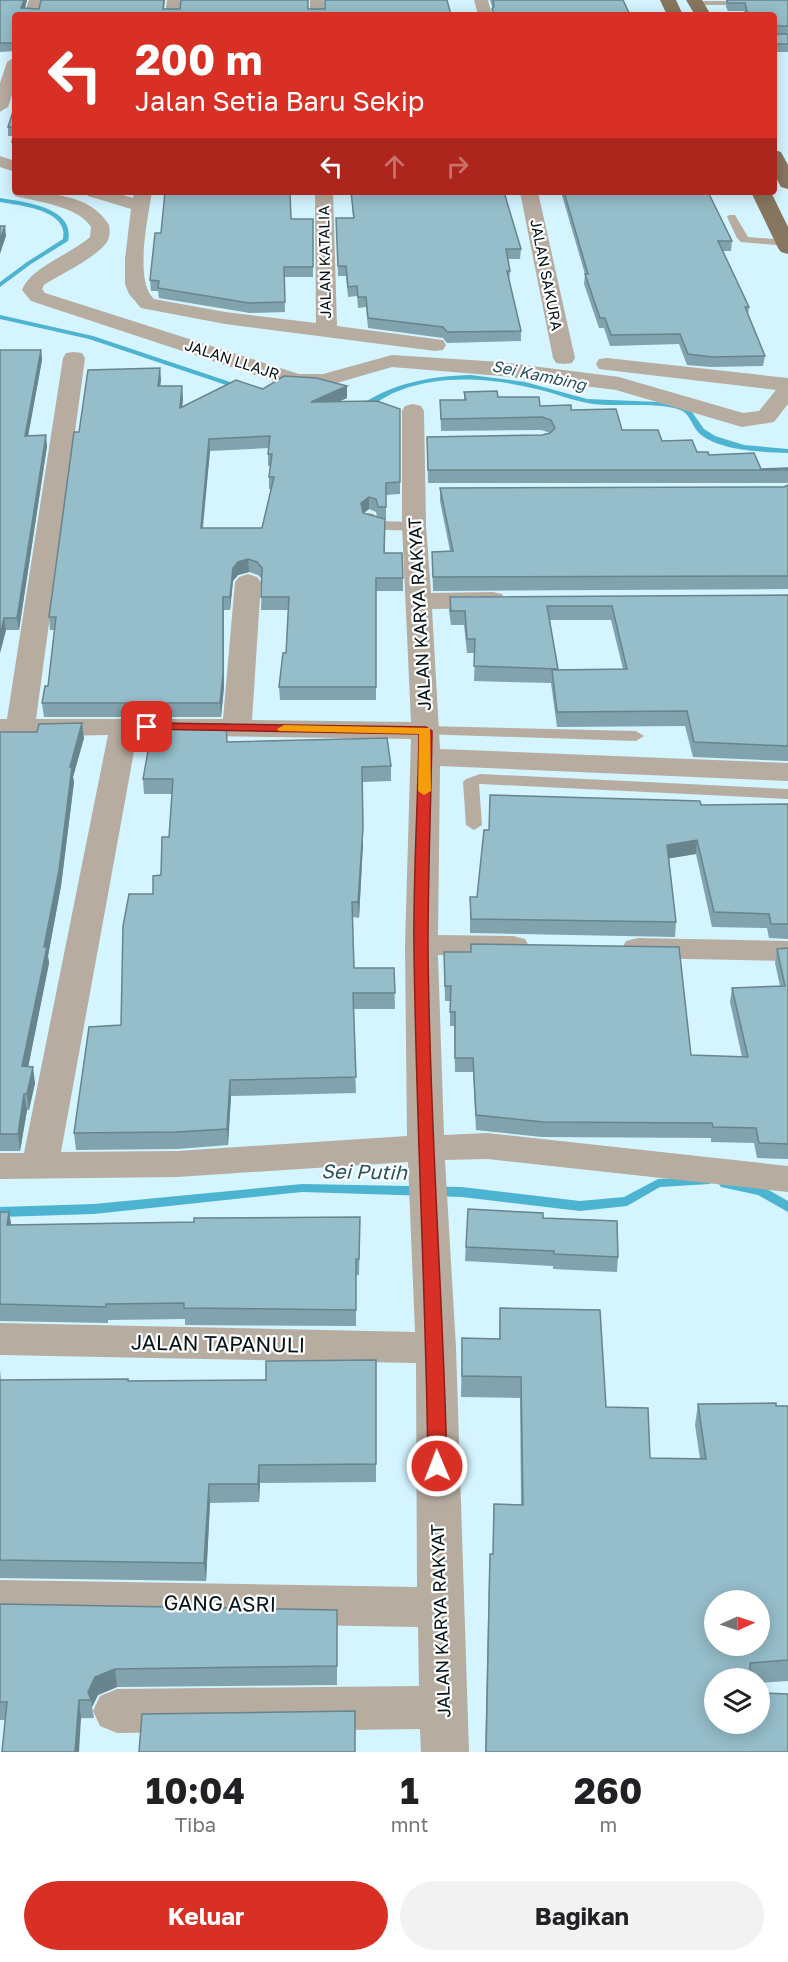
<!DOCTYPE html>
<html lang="id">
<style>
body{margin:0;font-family:"Golos Text",sans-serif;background:#f2f2f2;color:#202124;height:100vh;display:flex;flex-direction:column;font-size:22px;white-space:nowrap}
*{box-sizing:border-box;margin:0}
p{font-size:20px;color:#757577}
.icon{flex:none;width:33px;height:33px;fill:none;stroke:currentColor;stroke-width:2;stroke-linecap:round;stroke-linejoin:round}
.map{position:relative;height:1752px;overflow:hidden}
.side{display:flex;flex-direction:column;background:#fff;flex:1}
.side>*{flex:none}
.top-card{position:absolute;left:12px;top:12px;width:765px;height:183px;border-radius:6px;box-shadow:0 3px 15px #0003;background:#d93025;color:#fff;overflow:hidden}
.needle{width:39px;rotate:87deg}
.controls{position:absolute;left:704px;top:1590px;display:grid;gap:12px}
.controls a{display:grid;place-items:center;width:66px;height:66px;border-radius:50%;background:#fff;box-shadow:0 3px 15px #0003;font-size:30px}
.pin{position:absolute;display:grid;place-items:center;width:51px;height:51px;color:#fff;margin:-26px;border-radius:12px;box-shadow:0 3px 9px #0006}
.me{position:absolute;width:66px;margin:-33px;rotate:359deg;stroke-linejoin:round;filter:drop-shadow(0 0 4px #0008)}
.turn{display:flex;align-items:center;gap:21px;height:126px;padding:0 24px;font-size:27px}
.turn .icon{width:78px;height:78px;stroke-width:2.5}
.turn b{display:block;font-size:42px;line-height:51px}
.lanes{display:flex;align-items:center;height:57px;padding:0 24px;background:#0003;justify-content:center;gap:30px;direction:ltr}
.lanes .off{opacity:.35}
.eta{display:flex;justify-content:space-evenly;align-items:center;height:102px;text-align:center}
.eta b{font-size:36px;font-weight:700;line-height:42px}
.primary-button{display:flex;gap:12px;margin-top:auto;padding:12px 24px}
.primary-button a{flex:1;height:69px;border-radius:36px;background:#d93025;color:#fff;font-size:24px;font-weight:700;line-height:69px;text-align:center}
.primary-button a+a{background:#f2f2f2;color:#202124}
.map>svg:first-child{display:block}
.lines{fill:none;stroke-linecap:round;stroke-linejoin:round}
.stream{fill:#4cb4d1;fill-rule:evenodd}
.lane{fill:#b6aca0;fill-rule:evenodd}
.street{fill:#b6aca0;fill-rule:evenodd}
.primary{fill:#87765f;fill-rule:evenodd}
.wall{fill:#80a3ae;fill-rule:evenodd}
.shaded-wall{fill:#68848d}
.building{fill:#95bdca;stroke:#68848d;stroke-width:1.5;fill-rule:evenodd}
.route{fill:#d93025;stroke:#8d1f18;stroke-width:1.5}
.slow{fill:#f59e0b}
.labels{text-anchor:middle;stroke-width:4.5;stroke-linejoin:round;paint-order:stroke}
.far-street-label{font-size:15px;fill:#051419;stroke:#fff}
.far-water-label{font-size:16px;font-style:italic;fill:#26525f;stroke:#fff}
.street-label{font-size:18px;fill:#051419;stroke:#fff}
.water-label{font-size:20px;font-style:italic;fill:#26525f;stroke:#fff}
.near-street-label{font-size:21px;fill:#051419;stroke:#fff}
</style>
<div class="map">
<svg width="788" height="1752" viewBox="0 0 788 1752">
<rect width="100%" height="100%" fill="#d4f4ff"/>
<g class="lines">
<path class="stream" d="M0 198C24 202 76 207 68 241L31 264 0 287V282L27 262 63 239C63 236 64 233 63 230 59 209 17 205 0 202Z
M0 315 93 336 245 387 238 389 89 339 0 319Z
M471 375 525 382 587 399 659 402 683 406 692 412 704 429 715 436 744 445 788 449V453C763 452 720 451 700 434 692 427 690 413 680 410 659 402 617 407 593 404 572 401 553 392 532 388 490 378 442 375 401 390 388 394 377 403 365 409L358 407C391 383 431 376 471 375Z
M706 1177 710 1178 712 1181 710 1184 660 1187 627 1206 580 1211 462 1197 302 1192 94 1214 0 1217V1207L94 1204 302 1184 462 1187 580 1201 624 1197 658 1179Z
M725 1180 765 1188 788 1201V1212L758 1195 721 1187 719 1184 721 1181Z"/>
<path class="lane" d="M692 1H749L753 3 749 5H692Z
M729 215H735L748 237 786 240 788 246 741 242 737 238 727 217Z
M369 513 374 514 376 521 414 522 420 526C412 533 371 531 364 523L363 517Z
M426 726 636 731 644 736 636 741 421 734 418 731 421 728Z
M480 774 788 789V799L481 784H479L482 825 474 830 466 825 463 782 466 779Z"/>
<path class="street" d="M29 0H43L38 15H24Z
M167 0H181L179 15H165Z
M310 0H324V15H310Z
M474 0H488L492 15H478Z
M15 57V86L8 107 0 112V83L7 62Z
M0 156 15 161V172L0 167Z
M15 188V192C47 192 91 194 109 225 110 230 110 235 108 240 100 256 59 275 44 285L42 289 45 293 299 374H323L392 355 501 362 619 377 743 413 759 411 776 390 599 369 596 364 599 359 607 358 788 378V404L774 422 742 427 616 390 501 376 392 367 323 387 289 386 31 301 22 290C31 267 71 254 90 237L91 227C80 207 36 201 15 196L12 192Z
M85 192H113L133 198 134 192H152C148 217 134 282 154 299L225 312 316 323 315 192H333L337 326 435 339 443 340 446 345 443 350 435 351 225 324 141 308 129 294 125 284V259L131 209 88 196Z
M520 192H538L575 358 572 363 564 364 556 363 553 358Z
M74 352 82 353 85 358 36 719H223L235 582 239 577 248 574 257 577 261 582 252 720 411 722 402 526V411L405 406 413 404 421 406 424 411 426 526 431 593 493 592 502 594 506 600 502 606 493 608 432 609 440 749 788 763V781L440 766 438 935 513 936 525 939 529 946 525 953 513 956 438 955 444 1135 487 1133 788 1166V1192L487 1159 445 1160 456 1348 469 1752H421L420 1729 117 1733 100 1726 93 1711 100 1696 117 1689 419 1686 418 1627 0 1620V1580L417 1587 416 1363 0 1355V1323L415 1332 408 1162 177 1177 0 1179V1153H24L108 735 0 737V719H7L63 358 66 353ZM137 735 411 739 405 945 407 1136 177 1151 61 1152Z
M638 938 788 941V961L638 958 626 955 622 948 626 941Z"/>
<path class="primary" d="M660 0H676L683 15H667Z
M686 0H702L711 15H695Z
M774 150 781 152 788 165V189L781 187 774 174Z
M751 192H771L788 227V254L781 252 778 248Z"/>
</g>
<path class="wall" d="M0 0H27L25 8 39 9 165 0 164 9H308L451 15H15V51L0 52Z
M490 0H623L630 15H492L493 9Z
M726 0H788V52H774V15H745L744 11H728L726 7Z
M15 105V151H12V142L13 136H8V127Z
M351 192H504L521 249 520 259H508L510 271 509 281 521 331V341L447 343 443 338 368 328 366 307 358 308 357 296 348 297 346 276H338L336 218H353Z
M561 192H708L732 241 731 251H723L749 307 748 316 765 356 763 366 711 367 687 365 679 344 610 346 604 328H599L584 284 585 274Z
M291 219H313V277H284L285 312 250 313 159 298 158 291H151L150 280 161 233Z
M0 350H41L42 360 28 436 47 446 19 630H6L0 653Z
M161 379 160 386 183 398 182 407 263 389 347 398 338 402 400 409V494L386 495V519H383L385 553 403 578V591H376V700H280L279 687 286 653 288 610H261L262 579 258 575 249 572 238 575 233 581 230 610H224V687L221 717H44L42 703 48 686 54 630H50L49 617 79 432ZM269 448 268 454V466H270L269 477V489H271L262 528H203L210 451ZM369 509 376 512 377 517 364 513Z
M464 392 498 397 540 406 571 410 622 430 662 441 697 452 761 469 788 468V483H428L427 437 542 435 551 433 541 430 441 431 440 400H464Z
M788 485V589L433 591 432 552 450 551 440 501V488L784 487Z
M788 595V761L693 757 685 726 557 727 551 683 474 681 475 653H467L464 625H451L449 611 450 597ZM550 620H611L623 669 557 670Z
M0 732 84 738 73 777 74 782 61 886 48 956 49 963 28 1067 35 1083 29 1110H27L20 1151H0Z
M227 742 391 766V781L363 782V843L359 918 352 917 354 968H394L395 1009H353L356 1093 231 1096 228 1145 177 1149 76 1150 74 1133 121 1025 153 894 161 875 169 837 172 794H144L143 779Z
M788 804V939L769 938 767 928 712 927 696 854 669 858 676 922 675 937 470 933V897H477L489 830 701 805Z
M788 948V1159L757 1158 754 1143 711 1142V1138L542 1137 476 1130 473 1072H455L454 1026H450V1001H445L444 952 691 1055 742 1057 730 1002 732 988 780 986 775 963 777 949Z
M468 1209 543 1218 618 1257 617 1272 553 1269V1266L465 1261Z
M0 1212H9L11 1225 360 1234 359 1275H356V1326L185 1325V1319L108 1320V1323L0 1321Z
M500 1308 606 1407 650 1458 700 1459 695 1425 698 1404 788 1406V1681L759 1683V1678H714L788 1752H485L489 1575 490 1554H493L494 1504 521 1505 520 1398 461 1397 462 1338 499 1339Z
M376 1360V1482L260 1483 259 1502 210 1503 206 1581 0 1578V1370L1 1380 129 1381 266 1380Z
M0 1604 337 1628V1685L117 1687 98 1695 92 1707 94 1718 0 1720Z"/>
<path class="shaded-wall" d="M24 0H27L23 15 21 8Z
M5 226 6 236 0 254V240Z
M41 350 42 360 26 447 25 436Z
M160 368 161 379 159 398 158 386Z
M182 386 183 398 181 420 180 408Z
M347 386V398L311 413V402Z
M46 435 47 446 19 630 17 618Z
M209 439 210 451 201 540V528Z
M369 497V509L361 515V503Z
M248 559 249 572 238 575 233 581 230 610V597L233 568 238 562Z
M223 597 224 687 221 717 220 703Z
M4 618 6 630 0 653V635Z
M82 723 84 738 73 777 74 782 61 886 48 956 49 963 25 1083 22 1066 44 947 70 767Z
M363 828V843L359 918 358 902Z
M697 840 696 854 666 859 667 845Z
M33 1067 35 1083 29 1110 27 1094Z
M230 1080 231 1096 228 1145 227 1129Z
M24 1094 27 1110 20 1151 18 1134Z
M9 1212 12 1229 7 1225Z
M259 1465 260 1483 259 1502 258 1484Z
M209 1484 210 1503 206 1581 204 1563Z
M115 1669 117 1687 98 1695 92 1707 91 1700 88 1692 95 1677Z
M79 1700 81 1718 79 1752H75Z"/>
<path class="building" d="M0 0H24L21 8 39 9 41 0H164L163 9H180L181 0H308V9H325V0H447L451 15H15V43H0Z
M493 0H623L630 15H494L492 9 494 6Z
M727 0H788V26H774V15H748L745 3H728Z
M774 30 775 34H788V44H774Z
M15 105V127H8Z
M15 129V142H12Z
M165 192H290L291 219H313V267H284L285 302 249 303 158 288 159 281 150 280 155 233H161Z
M351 192H504L521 249H506L510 271H507L521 331 447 332 443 327 368 318 366 297H358L357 286 348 287 346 266H338L336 218H354Z
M564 192H708L732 241H718L749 307H745L765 356 712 357 688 354 680 334 611 335 605 318H600L585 274H588Z
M0 226H5L0 240Z
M0 350H41L25 436 46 435 17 618H4L0 635Z
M160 368 158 386H182L180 408 236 380 263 389 284 376 316 378 347 386 311 402 377 401 400 409V482L386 483V507H378L376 499 369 497 361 503 363 513 385 519 384 553H402L403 578H376V687H279L283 653H286L289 597H261L262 568 257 562 248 559 238 562 233 568 230 597H223V674L220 703H42L45 686H48L56 617H49L74 432H79L88 370ZM270 436 268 454H272L269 477H274L262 528H201L209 439Z
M497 391 498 397H539L540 406 571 405V410L616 409 622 430H658L662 441 692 440 697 452H708L709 455 754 453 761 469 788 468V470H428L427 437 542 435 550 433 555 428 551 420 542 417 441 419 440 400H466L464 392Z
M788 485V576L433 577 432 552 453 551 440 488 784 487Z
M788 595V746L694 742 687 711 557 712 552 670 627 669 612 606H547L558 669 474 666 475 639H467L465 611H451L450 597Z
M82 723 70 767H72L59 870 44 947H47L22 1066 33 1067 27 1094H24L18 1134H0V732H37L39 724Z
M153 723 226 724 227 742 387 738 391 766 362 767 363 828 358 902H352L354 968H394L395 993H353L356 1077 230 1080 227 1129 176 1132 74 1133 89 1027 121 1025 123 926 129 894H153V876L161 875 162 837H169L173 779H143Z
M490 795 700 801 701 805 788 804V924H771L769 914 714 912 697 840 667 845 676 922 471 919 470 897H477L484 830H489Z
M471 944 679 947 691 1055 748 1057 732 988 785 986 777 949 788 948V1144L759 1143 756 1128 713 1127 712 1123 543 1122 476 1115 473 1058H455V1012H450L451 986H445L444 952H471Z
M468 1209 543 1213V1218L617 1221 618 1257 554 1254V1251L466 1247Z
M0 1212H9L7 1225 194 1222V1218L360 1217 359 1259H356V1310L184 1308V1303L106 1304V1307L0 1304Z
M500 1308 600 1310 606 1407 648 1408 650 1458 706 1459 698 1404 776 1403V1406H788V1660L750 1663V1678H714V1724H759V1693L788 1694V1752H486L490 1554H493L494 1504 523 1505 521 1377 462 1376V1338L500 1339ZM714 1600H759V1646H714Z
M376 1360V1464L259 1465 258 1484H209L204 1563 0 1560V1380L128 1379V1381L266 1380V1361Z
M0 1604 337 1610V1666L115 1669 95 1677 88 1692 91 1700H79L75 1752H2L7 1702H0Z
M355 1711V1752H139L142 1714Z"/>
<path class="route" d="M147 723 426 727 432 731C431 802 428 873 428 944 429 1118 443 1292 447 1466L444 1471 437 1473 431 1471 428 1466C426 1293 416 1121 414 948 413 877 418 805 419 734L142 729 140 727 142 724Z"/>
<path class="slow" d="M284 725 430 728 431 791 424 795 418 791 419 734 279 731 277 729Z"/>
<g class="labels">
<g class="far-street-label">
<text transform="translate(325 262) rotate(-91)" y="5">JALAN KATALIA</text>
<text transform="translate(546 275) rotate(79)" y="5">JALAN SAKURA</text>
<text transform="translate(232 360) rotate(18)" y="5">JALAN LLAJR</text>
</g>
<g class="far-water-label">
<text transform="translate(539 375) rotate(12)" y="6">Sei Kambing</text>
</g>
<g class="street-label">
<text transform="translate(420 614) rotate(-93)" y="6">JALAN KARYA RAKYAT</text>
<text transform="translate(441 1621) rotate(-92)" y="6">JALAN KARYA RAKYAT</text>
</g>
<g class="water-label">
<text transform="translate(364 1172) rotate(1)" y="7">Sei Putih</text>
</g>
<g class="near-street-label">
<text transform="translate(218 1344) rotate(1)" y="7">JALAN TAPANULI</text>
<text transform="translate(220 1604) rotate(1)" y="7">GANG ASRI</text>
</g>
</g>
</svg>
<div class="controls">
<a><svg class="needle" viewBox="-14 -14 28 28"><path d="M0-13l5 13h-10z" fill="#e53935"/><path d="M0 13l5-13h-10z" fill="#757577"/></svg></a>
<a><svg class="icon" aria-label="layers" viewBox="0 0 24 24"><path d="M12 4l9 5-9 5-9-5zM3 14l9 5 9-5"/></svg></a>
</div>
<div class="pin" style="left:147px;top:727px;background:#d93025"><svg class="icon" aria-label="arrive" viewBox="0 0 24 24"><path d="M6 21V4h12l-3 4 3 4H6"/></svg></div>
<svg class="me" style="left:437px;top:1466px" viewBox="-20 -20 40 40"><circle r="17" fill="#d93025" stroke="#fff" stroke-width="3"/><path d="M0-11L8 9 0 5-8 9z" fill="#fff"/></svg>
<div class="top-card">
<div class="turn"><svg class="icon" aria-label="left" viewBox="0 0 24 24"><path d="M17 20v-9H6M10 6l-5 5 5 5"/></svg><div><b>200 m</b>Jalan Setia Baru Sekip</div></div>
<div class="lanes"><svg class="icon" aria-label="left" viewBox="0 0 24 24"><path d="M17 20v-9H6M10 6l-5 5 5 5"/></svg><svg class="icon off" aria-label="ahead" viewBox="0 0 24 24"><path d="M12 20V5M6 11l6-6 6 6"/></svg><svg class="icon off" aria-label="right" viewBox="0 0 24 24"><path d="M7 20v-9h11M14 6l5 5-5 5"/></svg></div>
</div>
</div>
<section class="side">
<div class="eta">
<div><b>10:04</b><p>Tiba</p></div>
<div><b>1</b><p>mnt</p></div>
<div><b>260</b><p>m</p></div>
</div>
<div class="primary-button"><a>Keluar</a><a>Bagikan</a></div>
</section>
